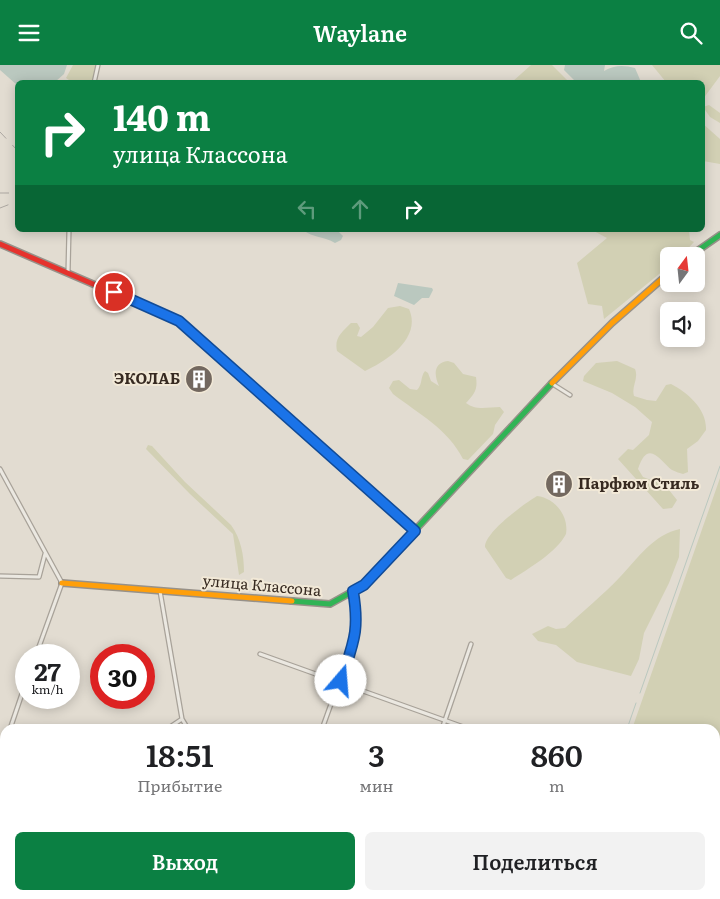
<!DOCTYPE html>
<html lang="ru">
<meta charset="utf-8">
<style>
body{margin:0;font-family:Literata,serif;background:#f2f2f2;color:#202124;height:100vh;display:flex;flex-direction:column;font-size:19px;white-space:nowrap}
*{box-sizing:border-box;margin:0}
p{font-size:16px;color:#757577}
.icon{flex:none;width:28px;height:28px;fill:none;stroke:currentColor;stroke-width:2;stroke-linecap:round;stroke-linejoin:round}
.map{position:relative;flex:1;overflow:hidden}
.details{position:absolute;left:0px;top:659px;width:720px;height:176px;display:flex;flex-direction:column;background:#fff;border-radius:15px 15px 0 0;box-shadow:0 2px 12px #0003}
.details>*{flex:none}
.banner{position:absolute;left:15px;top:15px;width:690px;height:152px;border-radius:8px;box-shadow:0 2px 12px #0003;background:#0b8043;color:#fff;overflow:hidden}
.needle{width:32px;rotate:15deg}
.controls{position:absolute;left:660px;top:182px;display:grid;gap:10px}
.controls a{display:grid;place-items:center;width:45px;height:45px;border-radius:8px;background:#fff;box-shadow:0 2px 12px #0003;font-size:25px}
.speed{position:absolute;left:15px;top:579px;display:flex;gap:10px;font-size:25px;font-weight:700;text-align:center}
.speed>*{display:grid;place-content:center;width:65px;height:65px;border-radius:50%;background:#fff;box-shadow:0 2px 12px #0003;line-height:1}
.speed small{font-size:12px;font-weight:400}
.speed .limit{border:8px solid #d22;background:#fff;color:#111}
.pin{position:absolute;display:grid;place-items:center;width:42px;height:42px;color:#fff;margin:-21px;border:2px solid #fff;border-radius:50%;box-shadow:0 1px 5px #0007}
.me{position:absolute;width:55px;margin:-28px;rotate:18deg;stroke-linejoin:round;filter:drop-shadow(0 0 4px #0008)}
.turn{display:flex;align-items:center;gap:18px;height:105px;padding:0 15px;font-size:22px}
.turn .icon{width:65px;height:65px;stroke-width:2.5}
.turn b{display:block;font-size:35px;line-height:42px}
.lanes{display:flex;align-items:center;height:48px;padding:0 15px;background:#0003;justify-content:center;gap:25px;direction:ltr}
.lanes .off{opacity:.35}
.eta{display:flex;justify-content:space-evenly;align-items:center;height:85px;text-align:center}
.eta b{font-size:30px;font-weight:600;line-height:35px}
.primary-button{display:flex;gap:10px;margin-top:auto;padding:10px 15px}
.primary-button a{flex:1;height:58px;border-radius:8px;background:#0b8043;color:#fff;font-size:20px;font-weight:600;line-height:58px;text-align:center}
.primary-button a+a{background:#f2f2f2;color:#202124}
header{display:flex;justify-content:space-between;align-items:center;height:65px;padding:0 15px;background:#0b8043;color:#fff;font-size:22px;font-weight:600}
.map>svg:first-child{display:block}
.green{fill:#d2d0b4}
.water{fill:#bac8bf}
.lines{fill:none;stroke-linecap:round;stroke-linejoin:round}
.stream{stroke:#bac8bf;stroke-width:1}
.street-casing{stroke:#a8a299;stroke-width:5.5}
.fast-casing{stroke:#979189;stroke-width:8}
.slow-casing{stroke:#979189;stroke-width:8}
.jam-casing{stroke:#979189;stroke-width:8}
.street{stroke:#ebe8e1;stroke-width:3}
.fast{stroke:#30b455;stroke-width:5}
.slow{stroke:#ff9f0a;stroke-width:5}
.jam{stroke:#e5322d;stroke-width:5}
.rail{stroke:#aca7a1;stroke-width:1;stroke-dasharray:9 9;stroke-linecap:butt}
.route-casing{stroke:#114b97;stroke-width:12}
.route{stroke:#1a73e8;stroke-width:9}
.labels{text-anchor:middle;stroke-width:4;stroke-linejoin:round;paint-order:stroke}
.poi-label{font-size:15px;font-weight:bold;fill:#372a21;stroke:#f2e9d7;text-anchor:end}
.street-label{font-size:15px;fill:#372a21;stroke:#f2e9d7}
</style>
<header><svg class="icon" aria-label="menu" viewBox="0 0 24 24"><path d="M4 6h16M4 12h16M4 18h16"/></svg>Waylane<svg class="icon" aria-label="search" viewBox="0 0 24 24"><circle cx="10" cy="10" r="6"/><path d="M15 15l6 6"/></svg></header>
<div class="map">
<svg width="720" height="834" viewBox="0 0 720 834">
<rect width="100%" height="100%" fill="#e2dcd1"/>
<path class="green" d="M73 0H96L92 17H72L66 13Z
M531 0H552L569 17H512Z
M652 0H720V11L703 34 702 18 666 17Z
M709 40 720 48V58L710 52 703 42Z
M702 58 720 74V99L703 96Z
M592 165H689L690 175 694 177 681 191H669V201L604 254 602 241 588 239 577 198 607 173Z
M400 241 409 244C422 273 387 296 365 306L337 286C334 273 342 267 351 258H357L360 263 357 271 361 272 373 262 388 243Z
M448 296 454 298 463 309 476 312C478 325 474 329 466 338 476 346 488 342 500 342L504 347 495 360 493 369 468 395 463 394C448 364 419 349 393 329L389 323 393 316 399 315 410 324 417 325C423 319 420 312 425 306L428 308 431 316 439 321C434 310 433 298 448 296Z
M617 296 635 304C639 314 631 321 634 331L647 335 656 336 666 320 671 319C688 328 707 344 706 365L698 376 687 384 688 407 683 409C680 408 676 407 672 405 661 397 648 372 638 404L643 412 665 420 677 435 672 443 663 444 618 394 628 384 633 385 649 370 652 357 635 342 612 328 583 316 584 311 596 298Z
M148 380 152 381 185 417 231 460C241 474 244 490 244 507L239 510 233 469 190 429 146 384Z
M720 413V834H609L612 830H715V664H632Z
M537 431C555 433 569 451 566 469 557 487 528 504 511 515L506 513 485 482C485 467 524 439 537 431Z
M680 464 679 492 669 518 644 568 639 594 631 611 577 597 556 580 538 576 532 569 548 561 556 564 565 563C583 546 603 530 620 512 638 493 654 469 680 464Z"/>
<path class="water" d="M0 0H67L64 9 55 17 18 18 17 20 0 5Z
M565 0H605L604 6C614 0 624 0 635 3L641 17H576L564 5Z
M303 165H337L343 171 341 175 335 178C324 171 313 173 303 165Z
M398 218 432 223 433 225 429 233H422L414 240 394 231Z"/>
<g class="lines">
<path class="stream" d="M640 628 720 401
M627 664 636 638
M715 804 720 806"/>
<g class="street-casing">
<path id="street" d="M94 18 98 0
M68 207 69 165
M551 318 570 330
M0 404 62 518 36 590
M0 511 39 512 45 489
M160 526 182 654 188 664
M260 589 469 664
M270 662 275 664
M10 664 26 617
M167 664 182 654
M322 664 357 567V550L353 527
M442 664 471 579
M211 830 212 834
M449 830 457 834
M4 834 5 793
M165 834V830
M223 834 273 830"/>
</g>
<g class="fast-casing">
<path id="fast" d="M690 191 720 170
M292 536 330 539 364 520 552 318"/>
</g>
<g class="slow-casing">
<path id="slow" d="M186 263 415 466
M552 318 612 258 669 208
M62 518 292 536"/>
</g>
<g class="jam-casing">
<path id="jam" d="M0 179 179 256 186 263"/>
</g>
<use href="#street" class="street"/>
<use href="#fast" class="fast"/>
<use href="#slow" class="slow"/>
<use href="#jam" class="jam"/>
<path class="rail" d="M0 67 18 86
M0 128H18
M0 143 18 136"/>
</g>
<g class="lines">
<g class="route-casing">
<path id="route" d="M114 227 179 256 415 466 364 520 353 526C360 567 353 578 341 616"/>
</g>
<use href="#route" class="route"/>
</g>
<defs>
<g id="building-disc" transform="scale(1.4375)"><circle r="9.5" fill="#73685f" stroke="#f2e9d7"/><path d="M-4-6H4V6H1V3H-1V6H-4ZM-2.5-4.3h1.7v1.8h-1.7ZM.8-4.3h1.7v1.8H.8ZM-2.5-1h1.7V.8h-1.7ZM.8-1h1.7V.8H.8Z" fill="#fff"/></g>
</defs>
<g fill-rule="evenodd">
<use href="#building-disc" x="199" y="314"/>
<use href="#building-disc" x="559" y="419"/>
</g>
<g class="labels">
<g class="poi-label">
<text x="180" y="319">ЭКОЛАБ</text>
<text x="578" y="424" text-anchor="start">Парфюм Стиль</text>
</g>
<g class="street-label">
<text transform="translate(262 521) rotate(5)" y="5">улица Классона</text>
</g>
</g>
</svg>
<div class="controls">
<a><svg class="needle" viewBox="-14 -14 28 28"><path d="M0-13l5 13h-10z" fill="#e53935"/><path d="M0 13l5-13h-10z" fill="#757577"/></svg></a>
<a><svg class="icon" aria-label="sound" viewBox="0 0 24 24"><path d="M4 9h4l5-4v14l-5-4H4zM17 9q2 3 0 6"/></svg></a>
</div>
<div class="speed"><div>27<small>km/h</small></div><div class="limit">30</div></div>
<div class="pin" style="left:114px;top:227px;background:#d93025"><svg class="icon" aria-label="arrive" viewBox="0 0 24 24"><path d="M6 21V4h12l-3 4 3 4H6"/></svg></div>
<svg class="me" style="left:341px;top:616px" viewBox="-20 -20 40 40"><circle r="19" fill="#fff"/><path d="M0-13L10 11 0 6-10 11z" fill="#1a73e8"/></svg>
<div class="banner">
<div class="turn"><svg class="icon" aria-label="right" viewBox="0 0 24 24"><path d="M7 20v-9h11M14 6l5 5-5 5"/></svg><div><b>140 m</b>улица Классона</div></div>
<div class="lanes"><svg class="icon off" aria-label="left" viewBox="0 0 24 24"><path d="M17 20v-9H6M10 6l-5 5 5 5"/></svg><svg class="icon off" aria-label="ahead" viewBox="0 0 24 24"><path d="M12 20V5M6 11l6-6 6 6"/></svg><svg class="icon" aria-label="right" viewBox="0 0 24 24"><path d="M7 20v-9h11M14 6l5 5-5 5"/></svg></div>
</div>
<section class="details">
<div class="eta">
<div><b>18:51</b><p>Прибытие</p></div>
<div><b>3</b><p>мин</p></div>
<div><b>860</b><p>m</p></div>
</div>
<div class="primary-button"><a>Выход</a><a>Поделиться</a></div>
</section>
</div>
